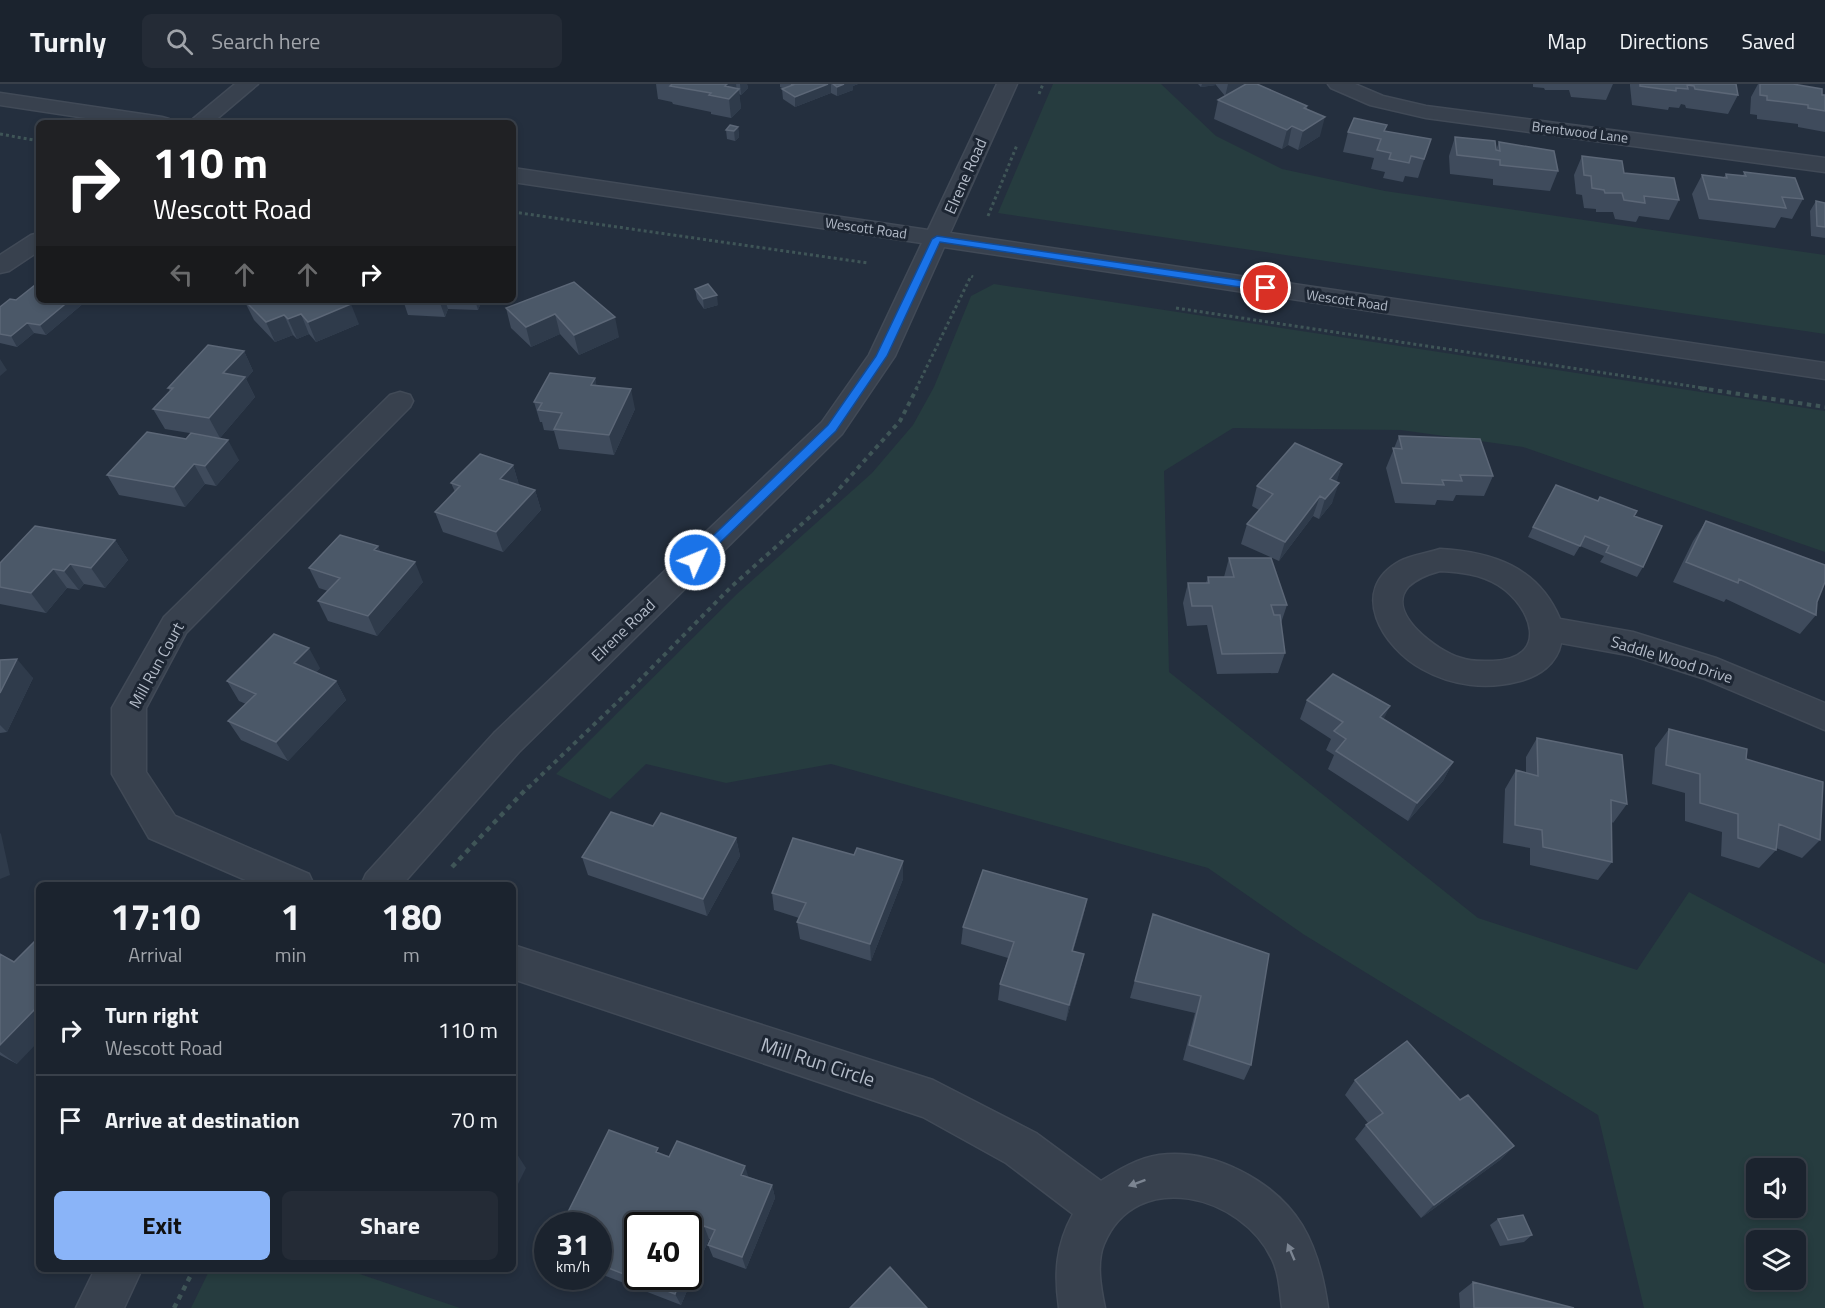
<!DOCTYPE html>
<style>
body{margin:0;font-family:"Titillium Web",sans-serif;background:#242b36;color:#f1f3f6;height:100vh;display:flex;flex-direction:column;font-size:22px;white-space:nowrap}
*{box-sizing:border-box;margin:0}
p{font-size:20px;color:#a0a4aa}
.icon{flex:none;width:33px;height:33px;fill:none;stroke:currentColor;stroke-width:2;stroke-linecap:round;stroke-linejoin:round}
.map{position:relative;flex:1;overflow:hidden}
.details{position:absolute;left:36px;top:798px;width:480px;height:390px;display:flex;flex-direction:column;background:#1b232e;border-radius:9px;box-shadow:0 3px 9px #0003,0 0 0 2px #39404a}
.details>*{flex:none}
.guide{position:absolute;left:36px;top:36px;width:480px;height:183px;border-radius:9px;box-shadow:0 3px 9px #0003,0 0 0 2px #39404a;background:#202124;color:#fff;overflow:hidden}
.controls{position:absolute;left:1746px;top:1074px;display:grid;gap:12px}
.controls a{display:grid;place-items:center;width:60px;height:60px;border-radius:9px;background:#1b232e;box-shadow:0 3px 9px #0003,0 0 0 2px #39404a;font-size:30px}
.speed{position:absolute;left:534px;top:1128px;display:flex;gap:12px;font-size:30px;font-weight:700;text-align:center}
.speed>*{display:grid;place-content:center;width:78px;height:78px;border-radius:50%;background:#1b232e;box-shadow:0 3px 9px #0003,0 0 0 2px #39404a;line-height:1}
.speed small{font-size:15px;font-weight:400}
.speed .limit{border:3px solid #111;border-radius:9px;background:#fff;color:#111}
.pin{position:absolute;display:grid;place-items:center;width:51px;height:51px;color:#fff;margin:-26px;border:3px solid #fff;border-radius:50%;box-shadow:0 2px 6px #0007}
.me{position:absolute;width:66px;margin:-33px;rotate:46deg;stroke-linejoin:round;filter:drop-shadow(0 0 4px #0008)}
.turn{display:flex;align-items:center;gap:21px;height:126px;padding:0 18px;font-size:27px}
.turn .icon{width:78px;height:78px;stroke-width:2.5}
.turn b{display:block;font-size:42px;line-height:51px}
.lanes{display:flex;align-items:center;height:57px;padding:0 18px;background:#0003;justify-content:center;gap:30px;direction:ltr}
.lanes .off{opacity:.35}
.eta{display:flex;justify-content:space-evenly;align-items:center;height:102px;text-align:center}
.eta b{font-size:36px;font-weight:700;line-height:42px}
.action{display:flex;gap:12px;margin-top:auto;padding:12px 18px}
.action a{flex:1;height:69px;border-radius:9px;background:#8ab4f8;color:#111;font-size:24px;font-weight:700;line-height:69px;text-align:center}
.action a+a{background:#242b36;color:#f1f3f6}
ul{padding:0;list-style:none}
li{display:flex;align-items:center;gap:18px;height:90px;padding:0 18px;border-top:2px solid #39404a}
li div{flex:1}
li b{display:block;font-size:22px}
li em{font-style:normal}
header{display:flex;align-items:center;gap:36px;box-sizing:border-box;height:84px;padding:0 30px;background:#1b232e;border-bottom:2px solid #39404a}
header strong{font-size:28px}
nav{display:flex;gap:33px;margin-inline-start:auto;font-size:21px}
.search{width:420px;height:54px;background:#242b36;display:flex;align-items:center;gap:15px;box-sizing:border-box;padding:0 21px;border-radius:9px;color:#a0a4aa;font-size:22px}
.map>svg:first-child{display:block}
.green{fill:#263c3f;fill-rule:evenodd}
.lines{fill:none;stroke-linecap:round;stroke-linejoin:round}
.minor-casing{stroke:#414a57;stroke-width:3}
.tertiary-casing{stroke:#414a57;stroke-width:3}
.path-far2{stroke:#3f5557;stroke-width:3;stroke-dasharray:3 3;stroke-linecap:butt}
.path-far1{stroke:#3f5557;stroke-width:4;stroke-dasharray:4.5 4.5;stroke-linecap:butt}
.path{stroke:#3f5557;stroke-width:4.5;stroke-dasharray:5 5;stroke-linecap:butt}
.minor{fill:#38414e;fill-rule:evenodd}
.tertiary{fill:#38414e;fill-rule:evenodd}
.wall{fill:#3f4b5c}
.shaded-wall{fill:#2f3b4b}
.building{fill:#4b5868;stroke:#5c6777;stroke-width:1.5}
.oneway{fill:#7c8592}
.route{fill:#1a73e8;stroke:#114b97;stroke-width:1.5}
.labels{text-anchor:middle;stroke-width:6;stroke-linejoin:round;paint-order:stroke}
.far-street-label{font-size:14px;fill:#b4bcc9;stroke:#1d2633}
.street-label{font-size:16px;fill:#b4bcc9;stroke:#1d2633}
.near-street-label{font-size:20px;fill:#b4bcc9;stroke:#1d2633}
</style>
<header>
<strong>Turnly</strong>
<div class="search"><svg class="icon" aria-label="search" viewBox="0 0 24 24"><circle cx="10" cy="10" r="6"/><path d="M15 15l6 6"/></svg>Search here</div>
<nav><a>Map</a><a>Directions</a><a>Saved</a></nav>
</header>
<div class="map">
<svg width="1825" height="1224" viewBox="0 0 1825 1224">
<rect width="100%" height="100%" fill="#242f3e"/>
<path class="green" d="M1053 0H1161L1216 52 1282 85 1385 107 1825 171V250L998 129Z
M994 200 1825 327V468L1523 363 1401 346 1233 344 1164 387 1169 588 1478 834 1637 886 1689 808 1825 880V1224H1644L1598 1031 1303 850 1208 784 831 680 726 699 646 680 610 715 556 690 738 509 872 389 913 341 934 303 971 212ZM1756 1084H1796V1124H1756ZM1756 1156H1796V1196H1756Z
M210 1185H345L460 1224H191Z"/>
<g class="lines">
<g class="minor-casing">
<path id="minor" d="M235 0H258L212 39H188Z
M1328 0H1355L1383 12 1426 22 1825 74V88L1426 34 1370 21 1331 4Z
M39 149V167L9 187 0 189V171L31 151Z
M400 308 410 311 413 317 410 323 186 549 146 624V688L175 732 309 790 314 801H257L149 754 112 690V624L164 533 390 311Z
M1440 465C1493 468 1538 483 1560 535L1633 548 1716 574 1825 619V646L1705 595 1633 572 1561 559C1557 580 1539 592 1520 597 1487 606 1452 602 1422 585 1383 564 1347 506 1400 477 1412 471 1428 469 1440 465ZM1440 487C1460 488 1480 490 1498 501 1533 523 1550 575 1493 577 1482 577 1471 578 1461 574 1439 568 1385 530 1408 503 1417 494 1429 490 1440 487Z
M513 861 933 996 1036 1049 1101 1097C1118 1086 1138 1074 1159 1071 1212 1064 1274 1096 1302 1141 1317 1166 1324 1195 1328 1224H1282C1280 1208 1279 1189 1272 1175 1242 1111 1136 1083 1104 1160 1096 1179 1101 1205 1105 1224H1059C1054 1189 1056 1161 1073 1130L1006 1079 923 1033 513 895Z"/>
</g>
<g class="tertiary-casing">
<path id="tertiary" d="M997 0H1017L950 149 1825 279V295L944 163 895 272 842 350 519 668 402 801H361L366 790 495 648 822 338 869 271 922 159 513 98V84L928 146Z
M0 9 162 33 169 35 173 39H119L0 21Z
M95 1185H142L124 1224H76Z"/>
</g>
<path class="path-far2" d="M1039 10 1043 0
M0 50 39 57
M513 128 868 179
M988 132 1017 61
M1176 224 1710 305
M916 305 971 192 973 193"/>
<path class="path-far1" d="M1700 304 1825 323
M528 704 628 608 731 503 831 414 900 337 917 304"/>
<path class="path" d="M452 783 529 702
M174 1224 194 1185"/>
<use href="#minor" class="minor"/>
<use href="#tertiary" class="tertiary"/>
</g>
<path class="wall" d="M656 0H747L748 4 741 11 739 10 741 24 731 34 711 30V28L673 20 672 18 658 15Z
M780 0H858L853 2V6L837 12 831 9 795 23 783 15 782 5H784L780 3Z
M1198 0H1257L1307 22V25L1320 52 1298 66 1288 61 1282 65 1214 35 1218 16 1225 12 1216 1 1201 3Z
M1533 0H1613L1606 16 1571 13 1569 6H1545L1544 4 1533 3Z
M1630 0H1736L1738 11 1728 30 1686 24 1685 21 1681 20 1679 24 1669 23 1668 26 1632 21 1630 2Z
M1758 0H1793L1825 11V48L1798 43V40L1757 35V31L1750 30 1751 13Z
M738 43 739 53 735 57 727 55 726 46Z
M1385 47 1431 55 1418 94 1405 92 1403 98 1383 94 1385 88 1371 85 1374 74 1343 68 1348 48Z
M1455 53 1496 66 1499 58 1558 87 1550 107 1493 101V95L1450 90 1449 72Z
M1582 72 1624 89 1679 116 1669 136 1639 132 1636 138 1615 135 1613 128H1596V125L1584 124 1582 111 1576 110 1574 91Z
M1744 88 1803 115 1792 135 1781 133 1775 144 1699 135 1692 110 1702 91 1724 93 1726 90 1743 92Z
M1816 117 1825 119V154L1811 152 1810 127Z
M574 198 619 253 579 271 560 250 531 263 511 244 506 224Z
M695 205 718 221 704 225 697 215Z
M16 216H84L85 218 46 251 34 249 17 263 0 259V223Z
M244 216 359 240 316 258 309 250 297 255 293 251 275 258 254 236Z
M403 216H482L478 226 448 225 445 233 408 231Z
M244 267 253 287 246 295 255 313 220 354 165 345 153 325 170 307 168 304Z
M595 294 596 301 635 325 614 371 559 365 554 347 544 346 542 338H540L534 318Z
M147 348 239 376 216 402 205 400 185 423 119 411 107 391Z
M1399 352 1493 392 1484 412 1456 411 1453 417 1437 416 1435 421 1395 419 1386 384Z
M1342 380 1336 398 1332 419 1319 435 1313 432 1279 477 1241 460 1247 440 1259 426 1252 422 1257 402Z
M513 381 519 401 535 406 541 426 503 468 443 448 435 428 455 408 451 399Z
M1634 432 1643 483 1637 493 1600 478 1604 472 1580 462 1574 472 1528 453 1533 443Z
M1706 437 1817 518 1816 531 1800 550 1726 515 1724 518 1673 498 1693 457Z
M115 456 128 476 105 504 84 500 79 506 67 504 46 529 0 520V479Z
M378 462 380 468 423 498 377 552 328 537 318 517 328 507 319 504 309 484Z
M1229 474 1287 521 1281 539 1285 569 1278 589 1217 590 1207 541 1187 542 1183 519 1188 499H1206L1208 493H1224Z
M0 576 33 594 7 648 0 649Z
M320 584 316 588 336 597 346 616 288 677 241 656 228 637 246 620 239 617 227 597Z
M1307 616 1384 635 1453 678 1443 697 1408 737 1328 685 1334 671 1326 666 1331 655 1300 635Z
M1669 645 1746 675 1820 756 1802 774 1776 764V766L1759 784 1721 772 1722 748 1685 737V709L1652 700 1655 664Z
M1537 654 1627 720 1613 739 1612 738V778L1598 796 1530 781V764L1503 759 1505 705 1516 686 1526 689V673Z
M653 742 736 754 740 772 707 832 588 791 582 773Z
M903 795 871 877 800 855 797 838 799 834 774 826 772 809Z
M1087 815 1083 833 1073 867 1084 870 1080 887 1066 937 998 916 1000 900 1008 874 961 860 963 843Z
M1153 830 1251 981 1244 996 1183 976 1195 929 1130 914Z
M0 870 14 878 17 980 0 971Z
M1355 996 1460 1016 1514 1062 1500 1076 1421 1134 1355 1055 1366 1041 1368 1039 1345 1011Z
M661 1070 749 1093 772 1101 775 1114 746 1185 713 1173 708 1161 711 1155H709L681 1221 598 1189V1142Z
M1498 1135 1532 1151 1524 1158 1500 1162 1490 1141Z
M1473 1198 1574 1224H1460L1459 1209Z"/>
<path class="shaded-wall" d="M727 0H736L737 7 739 5 741 24 731 34 729 15 725 2Z
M740 0H747L748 4 741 11Z
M828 0H831V9L795 23V13Z
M844 0H858L853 2V6L837 12V3Z
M1202 0H1216V1L1201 3Z
M1228 0H1255L1225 13Z
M1325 33 1320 52 1298 66 1303 47Z
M1292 42 1288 61 1282 65 1287 46Z
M738 43 739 53 735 57 734 47Z
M717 211 718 221 704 225 703 215Z
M70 216H84L85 218 46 251 40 241Z
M439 216H445L448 225 445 233Z
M475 216H482L478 226Z
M351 220 359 240 316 258 308 238Z
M301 230 309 250 297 255 288 235Z
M555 230 560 250 531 263 526 243Z
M284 231 293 251 275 258 266 238Z
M615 233 619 253 579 271 574 251Z
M27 239 34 249 17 263 11 252Z
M244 267 253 287 246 295 255 313 220 354 209 334 223 289Z
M0 275 7 286 0 292Z
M595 294 599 314 591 301Z
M631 305 635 325 614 371 609 351Z
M228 356 239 376 216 402 205 382Z
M194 380 205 400 185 423 174 403Z
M1342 380 1336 400 1323 415 1330 395Z
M513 381 519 401 500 395Z
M1339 399 1332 419 1319 435 1325 415Z
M535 406 541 426 503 468 496 448Z
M1320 412 1313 432 1279 477 1285 458Z
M115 456 128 476 105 504 91 484Z
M378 462 387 482 374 466Z
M415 478 423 498 377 552 368 532Z
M70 480 84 500 79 506 64 487Z
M53 485 67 504 46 529 31 509Z
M309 564 320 584 305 599 294 579Z
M17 575 33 594 7 648 0 641V609Z
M336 597 346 616 288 677 276 658Z
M1390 622 1381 641 1380 633Z
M1453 678 1443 697 1408 737 1417 719Z
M0 749 1 750 10 791 0 795Z
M736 754 740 772 707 832 703 815Z
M903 777V795L871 877 870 860Z
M1087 815 1083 833 1068 884 1072 867Z
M1084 870 1080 887 1066 937 1069 921Z
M39 921V957L17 980 0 968V961Z
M1514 1062 1500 1076 1421 1134 1434 1121Z
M517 1070 526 1084 513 1110V1078Z
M745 1082 749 1095 741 1091Z
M772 1101 775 1114 746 1185 742 1173Z
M704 1142 709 1155 681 1221 675 1210 682 1192H688V1178Z"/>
<path class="building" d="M672 0H727L725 2 739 5 729 15 709 11 711 9 670 2Z
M791 0H828L795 13 782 5 793 1Z
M833 0H844L837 3Z
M1246 0H1257L1307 22 1304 24 1325 33 1303 47 1292 42 1287 46 1218 16Z
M1640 0H1736L1738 11 1695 5 1694 2 1687 1 1688 5 1676 4V7L1640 2Z
M1760 0H1793L1822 5V11H1825V27L1808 24V21L1767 16V12L1760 11Z
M1354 34 1387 41 1384 47 1431 55 1424 75 1411 72 1409 79 1389 75 1391 69 1377 66 1381 55 1348 48Z
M730 41 738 43 734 47 726 46Z
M1455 53 1495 57 1496 66 1500 67 1499 58 1554 67 1558 87 1500 81V76L1457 71Z
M1582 72 1622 77 1624 89 1674 94 1679 116 1644 112 1645 119 1624 116 1622 109H1605L1604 106 1592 104 1591 92 1584 91Z
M1744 88 1795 94 1803 115 1782 113 1786 124 1709 115 1702 91 1727 94 1726 90 1746 92Z
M1816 117 1825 119V143L1817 142Z
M574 198 615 233 574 251 555 230 526 243 506 224Z
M708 200 717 211 703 215 695 205Z
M35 201 39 202V216H70L40 241 27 239 11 252 0 250V223L10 215 16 216Z
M244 216H347L351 220 308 238 301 230 288 235 284 231 266 238Z
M208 261 244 267 223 289 245 293 209 334 153 325 173 304H168Z
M550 289 595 294 591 301 631 305 609 351 554 345 562 329 538 326 542 319 534 318Z
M147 348 186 355 191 349 228 356 205 382 194 380 174 403 107 391Z
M1399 352 1480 355 1493 392 1460 391 1462 397 1442 396 1444 401 1402 399 1393 364 1402 365Z
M1295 359 1342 380 1330 395 1339 399 1325 415 1320 412 1285 458 1247 440 1273 410 1257 402Z
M480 370 513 381 500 395 535 406 496 448 435 428 460 402 451 399Z
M1556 401 1598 417 1600 413 1637 427 1634 432 1662 442 1643 483 1606 468 1609 462 1585 452 1580 462 1533 443Z
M1706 437 1825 481V498L1817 518 1816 531 1739 495 1738 499 1686 478Z
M35 442 115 456 91 484 70 480 64 487 53 485 31 509 0 503V479Z
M340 451 378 462 374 466 415 478 368 532 318 517 340 494 309 484Z
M1229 474H1271L1287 521H1271L1274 531H1280L1285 569 1222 570 1212 522H1192L1188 499H1209L1208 493H1234Z
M274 550 309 564 294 579 336 597 276 658 228 637 256 610 227 597Z
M17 575 0 609V576Z
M1333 590 1390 622 1380 633 1453 678 1417 719 1336 667 1346 655 1334 647 1343 638 1307 616Z
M1669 645 1747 665 1746 675 1823 698 1820 756 1779 740 1776 766 1738 754V730L1700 719V690L1666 681Z
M1537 654 1622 671 1627 720 1611 716 1612 778 1543 763 1542 746 1515 741 1516 686 1538 692Z
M611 728 653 742 661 729 736 754 703 815 582 773Z
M793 754 854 771 857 764 903 777 870 860 797 838 806 819 772 809Z
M983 786 1087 815 1072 867 1084 870 1069 921 1000 900 1014 858 963 843Z
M1153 830 1269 870 1251 981 1189 961 1201 912 1135 897Z
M39 853V921L0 961V870L14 878Z
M1407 957 1460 1016 1468 1011 1514 1062 1434 1121 1366 1041 1383 1029 1355 996Z
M609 1046 658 1064 656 1068 669 1073 677 1057 745 1082 741 1091 772 1101 742 1173 708 1161 715 1146 704 1142 688 1178V1142H638V1192H682L675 1210 598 1180V1142H561Z
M513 1069 517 1070 513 1078Z
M1523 1131 1532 1151 1508 1156 1498 1135Z
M890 1183 927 1224H850Z
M1473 1198 1574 1224H1474Z"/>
<defs><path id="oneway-solid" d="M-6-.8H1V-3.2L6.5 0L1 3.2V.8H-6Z" transform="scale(1.5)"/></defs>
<g class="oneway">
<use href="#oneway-solid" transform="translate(1137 1099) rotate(160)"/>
<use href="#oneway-solid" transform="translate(1291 1168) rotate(-113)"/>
</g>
<path class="route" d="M937 152 1266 200 1271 204 1266 207 940 158 887 272 836 347 699 479H691L689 476 691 473 828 341 876 272 932 155Z"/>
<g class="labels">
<g class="far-street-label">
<text transform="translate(1580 48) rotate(7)" y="5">Brentwood Lane</text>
<text transform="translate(866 144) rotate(8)" y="5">Wescott Road</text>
<text transform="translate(1347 216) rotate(8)" y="5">Wescott Road</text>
</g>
<g class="street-label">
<text transform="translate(965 92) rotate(-66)" y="6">Elrene Road</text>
<text transform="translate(623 546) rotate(-44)" y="6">Elrene Road</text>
<text transform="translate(1672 575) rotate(17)" y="6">Saddle Wood Drive</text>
<text transform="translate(156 581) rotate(-61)" y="6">Mill Run Court</text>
</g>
<g class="near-street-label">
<text transform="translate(818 978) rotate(18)" y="7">Mill Run Circle</text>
</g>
</g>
</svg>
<div class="controls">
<a><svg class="icon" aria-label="sound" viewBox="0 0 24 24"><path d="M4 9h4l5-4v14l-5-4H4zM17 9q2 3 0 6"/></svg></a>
<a><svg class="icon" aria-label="layers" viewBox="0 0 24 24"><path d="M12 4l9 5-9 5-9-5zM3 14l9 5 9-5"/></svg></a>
</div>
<div class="speed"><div>31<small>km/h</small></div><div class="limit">40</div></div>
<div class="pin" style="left:1266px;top:204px;background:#d93025"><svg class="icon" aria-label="arrive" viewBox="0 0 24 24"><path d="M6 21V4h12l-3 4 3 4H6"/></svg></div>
<svg class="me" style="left:695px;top:476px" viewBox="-20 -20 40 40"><circle r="17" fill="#1a73e8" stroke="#fff" stroke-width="3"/><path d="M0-11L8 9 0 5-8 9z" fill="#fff"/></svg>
<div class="guide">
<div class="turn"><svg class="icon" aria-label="right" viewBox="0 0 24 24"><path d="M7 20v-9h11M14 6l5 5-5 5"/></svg><div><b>110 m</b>Wescott Road</div></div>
<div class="lanes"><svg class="icon off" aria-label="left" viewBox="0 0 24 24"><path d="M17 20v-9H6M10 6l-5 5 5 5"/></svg><svg class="icon off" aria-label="ahead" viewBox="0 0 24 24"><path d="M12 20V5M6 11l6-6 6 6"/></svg><svg class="icon off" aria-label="ahead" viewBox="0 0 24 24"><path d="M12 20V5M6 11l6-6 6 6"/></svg><svg class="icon" aria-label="right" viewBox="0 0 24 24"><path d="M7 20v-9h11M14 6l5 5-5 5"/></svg></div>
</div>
<section class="details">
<div class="eta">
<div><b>17:10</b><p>Arrival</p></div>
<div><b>1</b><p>min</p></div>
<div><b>180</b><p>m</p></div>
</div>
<ul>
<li><svg class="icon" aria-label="right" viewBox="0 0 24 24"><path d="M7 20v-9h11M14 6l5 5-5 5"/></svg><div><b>Turn right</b><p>Wescott Road</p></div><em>110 m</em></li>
<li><svg class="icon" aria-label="arrive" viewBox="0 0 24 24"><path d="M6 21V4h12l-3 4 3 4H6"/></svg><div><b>Arrive at destination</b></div><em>70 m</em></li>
</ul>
<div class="action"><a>Exit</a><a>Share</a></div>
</section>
</div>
